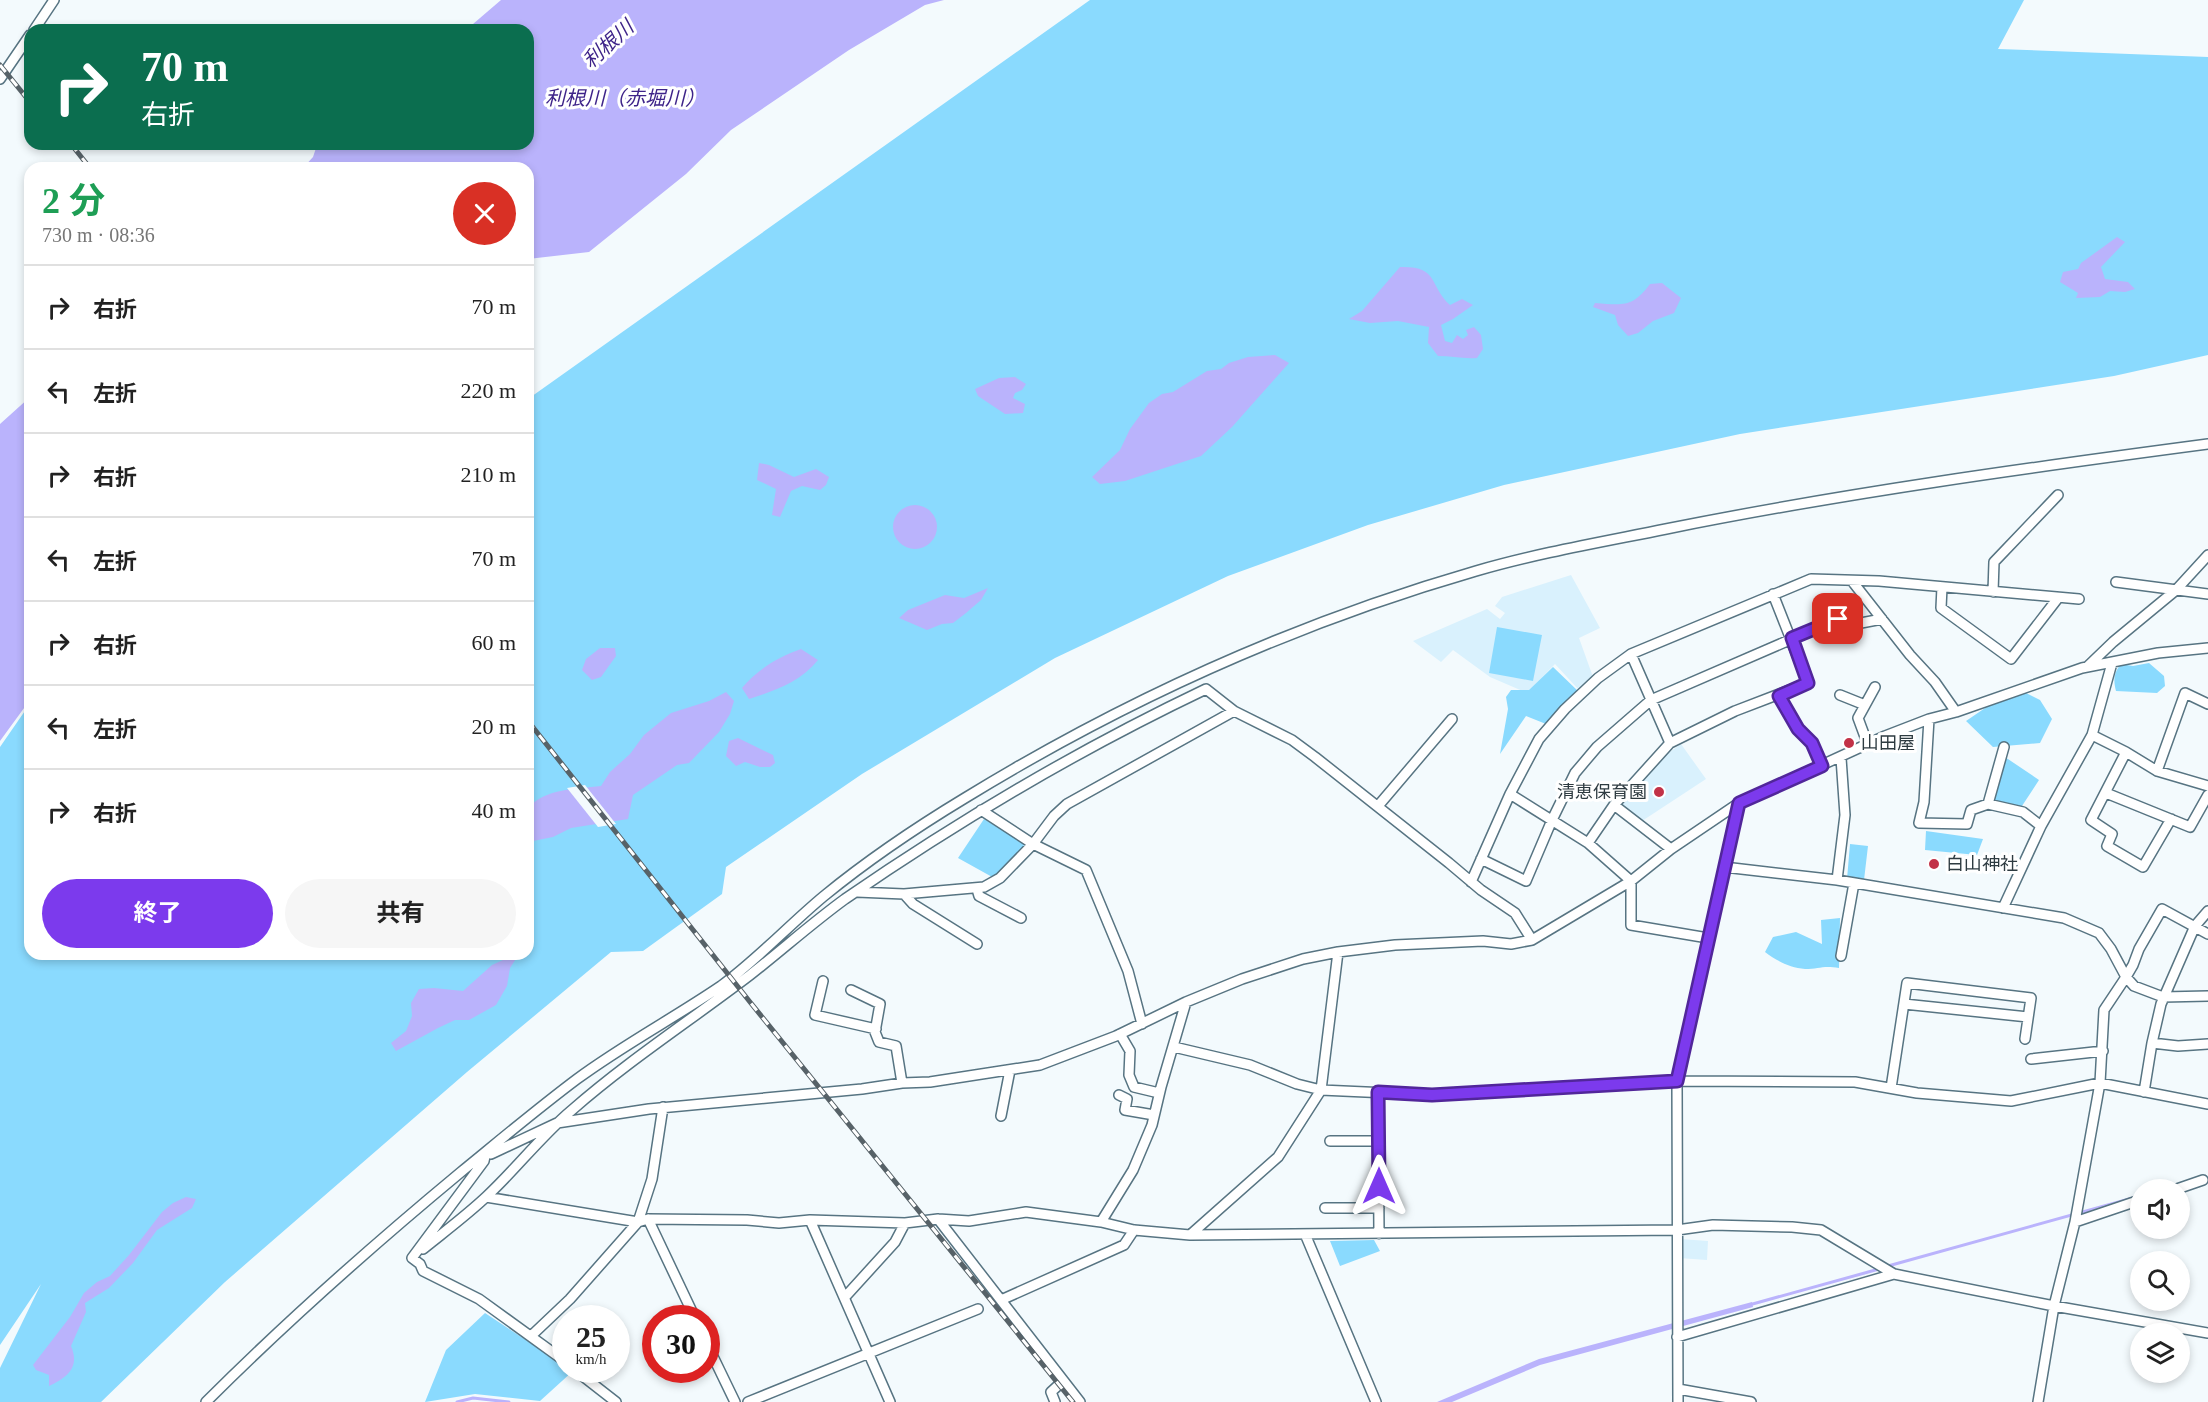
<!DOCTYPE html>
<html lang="ja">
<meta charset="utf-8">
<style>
body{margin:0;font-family:"Times New Roman","Noto Sans JP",serif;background:#f6f6f6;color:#222;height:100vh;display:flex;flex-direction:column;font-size:22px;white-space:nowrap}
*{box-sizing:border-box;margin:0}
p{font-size:20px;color:#767676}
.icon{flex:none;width:33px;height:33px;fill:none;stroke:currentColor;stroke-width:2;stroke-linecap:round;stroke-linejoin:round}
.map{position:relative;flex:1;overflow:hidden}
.drawer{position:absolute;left:24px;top:162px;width:510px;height:798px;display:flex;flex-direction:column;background:#fff;border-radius:18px;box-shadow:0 3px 9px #0003}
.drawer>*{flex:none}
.banner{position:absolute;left:24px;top:24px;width:510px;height:126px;border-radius:18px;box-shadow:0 3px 9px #0003;background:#0b6e4f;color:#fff;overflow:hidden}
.controls{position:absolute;left:2130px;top:1179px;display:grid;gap:12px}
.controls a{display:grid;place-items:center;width:60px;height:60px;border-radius:50%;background:#fff;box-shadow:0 3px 9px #0003;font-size:30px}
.speed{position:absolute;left:552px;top:1305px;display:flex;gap:12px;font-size:30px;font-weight:700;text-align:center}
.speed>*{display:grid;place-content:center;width:78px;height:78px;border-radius:50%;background:#fff;box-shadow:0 3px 9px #0003;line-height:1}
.speed small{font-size:15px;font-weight:400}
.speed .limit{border:9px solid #d22;background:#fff;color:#111}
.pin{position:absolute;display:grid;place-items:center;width:51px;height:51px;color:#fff;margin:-26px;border-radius:12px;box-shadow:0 3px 9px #0006}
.me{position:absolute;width:66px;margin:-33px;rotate:0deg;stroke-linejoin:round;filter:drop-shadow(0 0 4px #0008)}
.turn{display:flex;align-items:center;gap:21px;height:126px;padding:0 18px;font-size:27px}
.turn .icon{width:78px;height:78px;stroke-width:2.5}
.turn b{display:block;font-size:42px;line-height:51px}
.round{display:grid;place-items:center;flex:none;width:63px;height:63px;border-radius:32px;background:#f6f6f6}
.head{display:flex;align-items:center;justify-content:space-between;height:102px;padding:0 18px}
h1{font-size:36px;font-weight:700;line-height:45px;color:#1e9e55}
.button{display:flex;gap:12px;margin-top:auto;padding:12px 18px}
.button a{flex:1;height:69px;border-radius:36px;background:#7c3aed;color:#fff;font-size:24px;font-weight:700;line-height:69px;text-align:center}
.button a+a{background:#f6f6f6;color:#222}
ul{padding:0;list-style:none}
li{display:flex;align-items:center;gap:18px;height:84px;padding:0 18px;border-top:2px solid #e0e0e0}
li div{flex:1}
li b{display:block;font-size:22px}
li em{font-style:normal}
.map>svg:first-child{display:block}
.built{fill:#d9f1fd}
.green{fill:#8adafe}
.water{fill:#bab3fc}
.pier{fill:#f3fafd}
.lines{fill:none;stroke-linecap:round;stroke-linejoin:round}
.stream{stroke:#bab3fc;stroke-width:3}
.minor-casing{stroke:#577482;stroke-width:12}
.minor{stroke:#fff;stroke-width:9}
.rail-casing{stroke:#576268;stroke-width:5}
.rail{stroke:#fff;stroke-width:3;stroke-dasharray:9;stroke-linecap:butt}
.route-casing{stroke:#51269a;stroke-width:15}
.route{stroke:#7c3aed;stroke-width:10}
.poi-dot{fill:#c23247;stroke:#fff;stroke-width:2}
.labels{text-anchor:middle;stroke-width:6;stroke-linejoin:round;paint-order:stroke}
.poi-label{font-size:18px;fill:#2e3b41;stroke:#fff;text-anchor:start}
.water-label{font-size:20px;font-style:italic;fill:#3e2489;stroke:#fff}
</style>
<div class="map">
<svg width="2208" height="1402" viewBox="0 0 2208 1402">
<rect width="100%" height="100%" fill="#f3fafd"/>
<path class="built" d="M1571 575 1600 628 1579 638 1593 677 1578 689 1555 664 1527 693 1490 677 1453 650 1441 662 1413 641 1487 609 1500 619 1505 613 1495 606 1502 597Z
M1681 744 1706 779 1642 821 1618 804 1660 759Z
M1680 1239 1708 1241 1707 1260 1679 1258Z"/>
<path class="green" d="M1090 0H2024L1998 49 2208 57V355L2114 376 1740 434 1504 485 1368 525 1228 576 1055 658 862 774 726 867 722 894 643 951 611 952 467 1072 225 1282 101 1402H0V1368L41 1284 0 1345V747L29 705 30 954H528V399Z
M1497 627 1542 635 1533 681 1489 673Z
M2149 663 2164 676 2165 686 2157 693 2116 691C2113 680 2114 672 2121 664L2133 666Z
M1553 667 1578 691 1546 724 1526 716 1500 754 1508 709 1506 697 1511 690H1529Z
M2026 693 2040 700 2052 719 2040 743 1993 747 1966 721 1991 704Z
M2005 757 2039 780 2020 809 1992 801Z
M984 819 1025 844 1008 866 994 878 958 858Z
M1926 831 1983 839 1977 855 1925 850Z
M1850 844 1868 846 1864 880 1847 879Z
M1840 918 1839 968C1823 965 1819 969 1805 969 1790 968 1777 961 1765 952L1773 937 1796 932 1822 944 1821 920Z
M1374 1240 1380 1251 1340 1266 1330 1241Z
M485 1313 565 1366 566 1370 573 1371 540 1401 475 1394 425 1402 446 1350Z"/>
<path class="water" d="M501 0H944L925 5 849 50 731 130 686 174 589 252 528 259V168H303L313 157 316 148 312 144H528V30H466Z
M2117 237 2125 242 2101 267 2105 279 2128 282 2135 289 2125 292 2110 291 2100 297 2076 298 2078 293 2060 282 2063 272 2078 269 2081 263Z
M1400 267C1440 266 1428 285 1450 305L1462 299 1473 305 1453 319 1441 325 1445 341 1452 343 1457 335 1463 339 1468 335 1466 330 1474 327 1481 335 1483 349 1477 358C1463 359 1451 356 1438 356L1428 343 1429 327 1398 321 1370 323 1349 319 1362 311Z
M1662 283 1681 298 1674 313 1653 321 1638 333 1628 336 1618 325 1615 315 1593 307 1595 303C1623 305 1632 308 1650 284Z
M1275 355 1289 363 1232 427 1201 456 1125 481 1100 484 1092 477 1120 450 1130 429 1149 403 1162 394 1173 392 1207 371 1221 369 1229 363 1248 357Z
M1015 377 1026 384 1022 390 1015 393 1013 398 1025 404 1023 413 1005 414 978 396 975 389 999 378Z
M30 397V703L27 704 0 741V424Z
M759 463 769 465 794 477 816 469 829 477 826 485 820 490 802 486 791 491 780 517 772 515 776 489 757 480Z
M893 527a22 22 0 1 1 44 0a22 22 0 1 1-44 0Z
M988 588 981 600 966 613 953 623 942 624 927 630 899 618 908 610 945 595 964 598Z
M600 648H615L616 656 601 677 592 680 582 670 586 659Z
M801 649 818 660C799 683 776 690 749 699L742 688C758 669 778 657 801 649Z
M726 692 734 701 730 714 719 732 689 763 677 765 633 795 628 819 571 828 553 837 528 842V808C546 788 576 789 601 786L610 772 630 754 644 735 671 713 709 701Z
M738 738 773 755 775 763 770 767H760L745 762 736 766 726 756 729 741Z
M507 954H519L510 968 507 986 496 1005 469 1020H455L438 1028 396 1051 391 1043 406 1031 412 1016 411 1003 419 989 434 988 463 991 492 965 503 960Z
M186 1197 196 1199 192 1208 157 1230 133 1263 109 1288 85 1303 86 1312 71 1346C80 1367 68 1377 49 1386V1375L36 1370 33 1365 70 1317 84 1293 97 1282 110 1276 129 1255 162 1212 173 1203Z
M1752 1302 1753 1307 1540 1365 1452 1402H1437L1539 1359Z"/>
<path class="pier" d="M585 785 616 824 598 827 567 788Z"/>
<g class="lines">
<path class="stream" d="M2162 1190 2174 1186
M1888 1266 2140 1196
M1749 1305 1879 1269
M457 1402 473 1398 509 1402"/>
<g class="minor-casing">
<path id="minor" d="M34 30 54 0
M0 79 30 35
M1852 581 1910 655 1935 682 1956 712
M2116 582 2208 594
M1942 587 1941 608 2011 659 2058 598
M1993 592 1994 562 2058 495
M1631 654 1670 743
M2087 667 2113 642 2176 590 2208 555
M1840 695 1865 705
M1779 696 1798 729 1812 743 1822 766
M1929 719 1924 802 1919 823 1967 824 1971 810 1988 804 2004 747
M2092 735 2126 752 2157 771 2208 786
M1868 745 1858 718 1875 687
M2126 752 2091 820 2112 834 2107 846 2143 867 2171 819
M2157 771 2185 693 2208 704
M2106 793 2190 827 2208 795
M1510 794 1588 843 1631 881V925L1708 938
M1988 804 2023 812 2041 826
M1614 805 1671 849
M1378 806 1452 719
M1588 843 1614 805 1670 743 1735 711 1808 683 1773 594
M1481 859 1526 881 1552 820 1575 773 1597 747 1651 700 1838 619 1861 623 1882 619
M1724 867 1837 880 2064 918 2099 933 2111 949 2126 977 2134 986 2163 997 2208 996
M1837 880 1845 815 1841 758
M1471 882 1510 794 1539 739 1565 709 1598 678 1631 654 1811 579 1879 581 2079 599
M977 889 979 896 1021 918
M857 892 904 894 984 887 1000 878 1033 844 981 810
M904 894 913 904 977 944
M2003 908 2041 826 2092 735 2112 663
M1841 956 1854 883
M823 981 815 1015 876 1029
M851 990 880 1004 875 1032 879 1042 896 1046 902 1083
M1904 1004 2028 1017
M1142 1024 1128 971 1086 870 1033 844 1054 816 1067 804 1234 711
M1120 1034 1130 1051 1129 1075 1134 1087 1159 1093
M2152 1043 2178 1046 2208 1044
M1174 1047 1250 1065 1297 1084 1321 1090 1432 1095 1677 1081 1855 1082 1917 1093 2011 1101 2100 1083 2208 1104
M2031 1059 2103 1051
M1891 1088 1907 983 2031 998 2025 1039
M1378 1092 1379 1234
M2144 1092 2152 1043 2161 1004 2195 926 2208 911
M1119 1095 1127 1099 1125 1110 1154 1115
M1001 1116 1010 1070
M1330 1141H1378
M2174 1190 2203 1180
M486 1197 638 1222 648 1219 747 1220 779 1223 810 1220 905 1223 938 1219 969 1221 1026 1212 1101 1222 1134 1230 1190 1235 1677 1230 1713 1225 1792 1227 1821 1230 1894 1274 2054 1306 2208 1333
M1325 1208H1379
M648 1219 695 1318
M938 1219 1080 1402
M810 1220 890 1402
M1101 1222 1133 1170 1152 1125 1161 1087 1186 1002
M2075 1222 2140 1200
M1305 1234 1376 1402
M1190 1235 1278 1157 1321 1090 1338 952
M423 1249C444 1232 467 1215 487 1196 516 1169 541 1136 572 1110 628 1061 691 1020 750 975 782 950 812 923 845 899 961 819 1078 750 1206 689L1234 711 1292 740 1315 757 1449 863 1481 890 1515 913 1532 940
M845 1297 895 1242 905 1223
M1001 1300 1124 1245 1134 1230
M531 1336 570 1299 638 1222 652 1179 663 1107
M1677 1337 1894 1274
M706 1342 735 1402
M566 1362 479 1299 423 1271 420 1264 412 1258 484 1161 486 1152 491 1154 557 1123 649 1109 862 1089 902 1083 930 1082 1040 1065 1116 1036 1186 1002 1242 979 1303 959 1338 952 1395 945 1483 941 1511 944 1532 940 1631 881 1671 849 1739 803 1885 736 1929 719 1956 712 2082 668 2158 653 2208 648
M575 1370 616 1402
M1678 1389 1751 1402
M206 1402C287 1321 373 1245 461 1172 499 1141 537 1109 577 1079 623 1045 674 1018 721 986 758 959 789 925 824 896 868 860 917 827 965 798 1125 700 1296 623 1476 571 1538 553 1602 542 1666 529 1845 493 2026 468 2208 444
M748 1402 978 1309
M1055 1402 1051 1392 1063 1381
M1678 1402 1677 1081 1739 803
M2038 1402 2054 1306 2075 1222 2100 1083 2104 1010 2126 977 2133 965 2139 949 2162 909 2208 934"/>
</g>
<use href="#minor" class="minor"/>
<g class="rail-casing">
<path id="rail" d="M0 65 30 102
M71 144 90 168
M528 721 750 1002 1073 1402"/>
</g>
<use href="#rail" class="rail"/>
</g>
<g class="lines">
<g class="route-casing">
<path id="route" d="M1379 1186 1378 1092 1432 1095 1677 1081 1739 803 1822 766 1812 743 1798 729 1779 696 1808 683 1792 638 1838 619"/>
</g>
<use href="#route" class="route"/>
</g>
<g class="poi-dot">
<circle cx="1849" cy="743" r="6"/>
<circle cx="1659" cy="792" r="6"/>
<circle cx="1934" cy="864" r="6"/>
</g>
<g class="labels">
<g class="poi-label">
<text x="1861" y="749">山田屋</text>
<text x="1647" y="798" text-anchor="end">清恵保育園</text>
<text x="1946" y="870">白山神社</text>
</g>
<g class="water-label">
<text transform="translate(608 44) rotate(-42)" y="7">利根川</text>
<text x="625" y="105">利根川（赤堀川）</text>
</g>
</g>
</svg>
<div class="controls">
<a><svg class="icon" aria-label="sound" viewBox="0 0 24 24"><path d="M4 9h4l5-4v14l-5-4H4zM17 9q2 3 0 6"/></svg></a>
<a><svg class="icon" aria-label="search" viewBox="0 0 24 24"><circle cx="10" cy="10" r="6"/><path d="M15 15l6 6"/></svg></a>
<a><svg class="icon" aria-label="layers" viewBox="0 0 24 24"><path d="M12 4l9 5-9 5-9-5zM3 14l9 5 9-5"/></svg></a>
</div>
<div class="speed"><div>25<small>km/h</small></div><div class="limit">30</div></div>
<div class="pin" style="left:1838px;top:619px;background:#d93025"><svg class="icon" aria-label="arrive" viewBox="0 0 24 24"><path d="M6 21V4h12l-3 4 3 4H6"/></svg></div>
<svg class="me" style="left:1379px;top:1186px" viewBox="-20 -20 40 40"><path d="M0-17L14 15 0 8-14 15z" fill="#7c3aed" stroke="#fff" stroke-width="4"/></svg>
<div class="banner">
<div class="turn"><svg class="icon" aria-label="right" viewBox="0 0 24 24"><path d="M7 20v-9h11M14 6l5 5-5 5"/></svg><div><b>70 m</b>右折</div></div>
</div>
<section class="drawer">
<div class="head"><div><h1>2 分</h1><p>730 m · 08:36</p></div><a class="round" style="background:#d93025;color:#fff"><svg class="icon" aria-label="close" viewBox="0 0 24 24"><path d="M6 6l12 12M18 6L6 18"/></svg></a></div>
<ul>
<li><svg class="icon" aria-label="right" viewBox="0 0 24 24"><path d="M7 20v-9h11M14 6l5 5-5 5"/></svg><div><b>右折</b></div><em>70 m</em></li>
<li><svg class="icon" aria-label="left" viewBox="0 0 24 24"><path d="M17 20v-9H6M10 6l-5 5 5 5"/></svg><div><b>左折</b></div><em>220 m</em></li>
<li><svg class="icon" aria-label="right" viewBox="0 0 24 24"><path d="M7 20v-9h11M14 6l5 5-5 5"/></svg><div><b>右折</b></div><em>210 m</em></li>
<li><svg class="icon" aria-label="left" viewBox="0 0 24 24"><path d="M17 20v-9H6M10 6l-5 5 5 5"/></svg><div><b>左折</b></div><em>70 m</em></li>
<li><svg class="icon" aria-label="right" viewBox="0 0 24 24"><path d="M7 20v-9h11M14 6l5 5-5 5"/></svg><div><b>右折</b></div><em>60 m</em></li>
<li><svg class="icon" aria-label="left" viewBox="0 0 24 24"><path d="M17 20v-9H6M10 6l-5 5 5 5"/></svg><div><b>左折</b></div><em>20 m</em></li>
<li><svg class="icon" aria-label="right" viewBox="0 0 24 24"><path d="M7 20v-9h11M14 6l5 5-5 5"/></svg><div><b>右折</b></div><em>40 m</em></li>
</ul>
<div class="button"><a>終了</a><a>共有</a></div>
</section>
</div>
